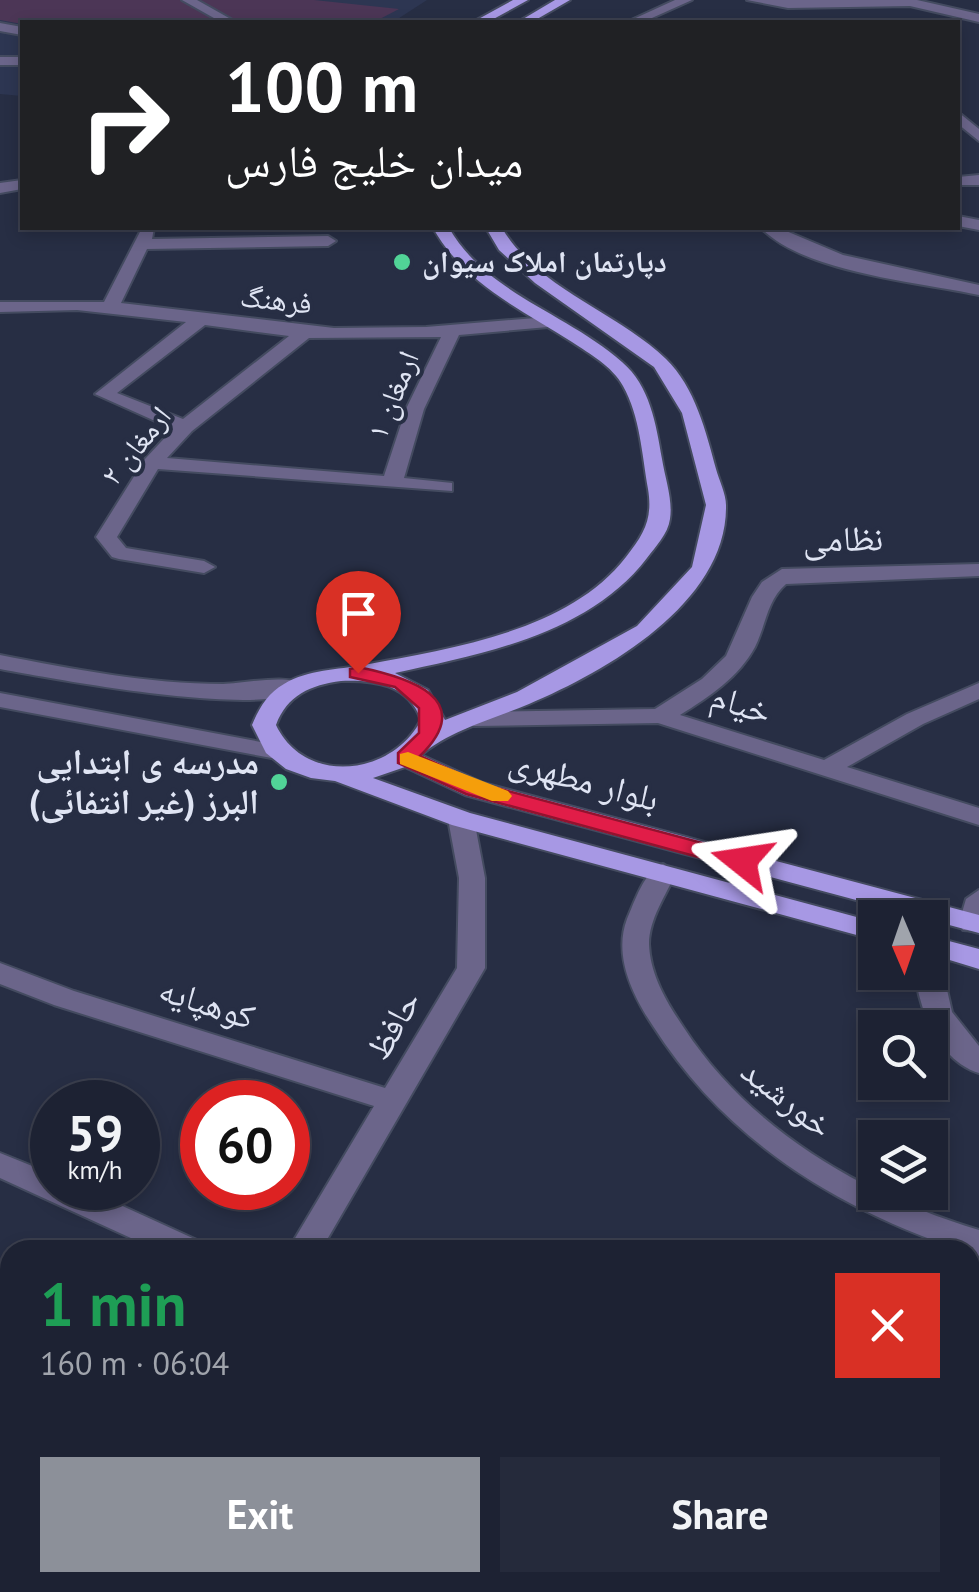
<!DOCTYPE html>
<meta charset="utf-8">
<style>
body{margin:0;font-family:"PT Sans","Noto Naskh Arabic",sans-serif;background:#252a3b;color:#f1f3f6;height:100vh;display:flex;flex-direction:column;font-size:38px;white-space:nowrap}
*{box-sizing:border-box;margin:0}
p{font-size:32px;color:#a0a4ac}
.icon{flex:none;width:55px;height:55px;fill:none;stroke:currentColor;stroke-width:2;stroke-linecap:round;stroke-linejoin:round}
.map{position:relative;flex:1;overflow:hidden}
.details{position:absolute;left:0px;top:1240px;width:980px;height:352px;display:flex;flex-direction:column;background:#1d2233;border-radius:30px 30px 0 0;box-shadow:0 5px 15px #0003,0 0 0 2px #3b3f4e}
.details>*{flex:none}
.hud{position:absolute;left:20px;top:20px;width:940px;height:210px;border-radius:0px;box-shadow:0 5px 15px #0003,0 0 0 2px #3b3f4e;background:#202124;color:#fff;overflow:hidden}
.needle{width:65px;rotate:178deg}
.controls{position:absolute;left:858px;top:900px;display:grid;gap:20px}
.controls a{display:grid;place-items:center;width:90px;height:90px;border-radius:0px;background:#1d2233;box-shadow:0 5px 15px #0003,0 0 0 2px #3b3f4e;font-size:50px}
.speed{position:absolute;left:30px;top:1080px;display:flex;gap:20px;font-size:50px;font-weight:700;text-align:center}
.speed>*{display:grid;place-content:center;width:130px;height:130px;border-radius:50%;background:#1d2233;box-shadow:0 5px 15px #0003,0 0 0 2px #3b3f4e;line-height:1}
.speed small{font-size:25px;font-weight:400}
.speed .limit{border:15px solid #d22;background:#fff;color:#111}
.pin{position:absolute;display:grid;place-items:center;width:85px;height:85px;color:#fff;margin:-102px -42px;border-radius:50% 50% 50% 0;rotate:-45deg;box-shadow:0 0 10px #0007}
.pin .icon{rotate:45deg}
.me{position:absolute;width:110px;margin:-55px;rotate:285deg;stroke-linejoin:round;filter:drop-shadow(0 0 8px #0008)}
.turn{display:flex;align-items:center;gap:35px;height:210px;padding:0 40px;font-size:45px}
.turn .icon{width:130px;height:130px;stroke-width:2.5}
.turn b{display:block;font-size:70px;line-height:85px}
.round{display:grid;place-items:center;flex:none;width:105px;height:105px;border-radius:0px;background:#252a3b}
.overview{display:flex;align-items:center;justify-content:space-between;height:170px;padding:0 40px}
h1{font-size:60px;font-weight:600;line-height:75px;color:#1e9e55}
.action{display:flex;gap:20px;margin-top:auto;padding:20px 40px}
.action a{flex:1;height:115px;border-radius:0px;background:#8c9099;color:#fff;font-size:40px;font-weight:600;line-height:115px;text-align:center}
.action a+a{background:#252a3b;color:#f1f3f6}
.map>svg:first-child{display:block}
.built{fill:#2d3652}
.green{fill:#4c3656}
.lines{fill:none;stroke-linecap:round;stroke-linejoin:round}
.minor-casing{stroke:#444b60;stroke-width:4}
.major-casing{stroke:#444b60;stroke-width:4}
.minor{fill:#6b658a;fill-rule:evenodd}
.major{fill:#a798e4;fill-rule:evenodd}
.route{fill:#e11d48;stroke:#92132f;stroke-width:2.5}
.slow{fill:#f59e0b}
.poi-dot{fill:#51d397;stroke:#272e44;stroke-width:4}
.labels{text-anchor:middle;stroke-width:8;stroke-linejoin:round;paint-order:stroke}
.far-poi-label{font-size:30px;font-weight:bold;fill:#dfe4f3;stroke:#272e44;text-anchor:start}
.far-street-label{font-size:30px;fill:#dfe4f3;stroke:#272e44}
.street-label{font-size:35px;fill:#dfe4f3;stroke:#272e44}
.poi-label{font-size:35px;font-weight:bold;fill:#dfe4f3;stroke:#272e44;text-anchor:end}
</style>
<div class="map">
<svg width="979" height="1592" viewBox="0 0 979 1592">
<rect width="100%" height="100%" fill="#272e44"/>
<path class="built" d="M0 0H427L393 22H22V96L0 94Z"/>
<path class="green" d="M0 0H314L399 9 374 22 22 24 0 20Z"/>
<g class="lines">
<g class="minor-casing">
<path id="minor" d="M182 0H197L236 22H221Z
M675 0H692L643 22H627Z
M747 0H917L979 14V22L910 6 788 8Z
M0 23 22 27V35L0 31Z
M0 57H22V65H0Z
M958 112 979 129V141L958 124Z
M979 175V185H958V177Z
M22 180V189L0 193V183Z
M958 216 979 220V230L958 226Z
M142 228H154L152 239 328 236 336 241 328 246 147 249 121 303 334 328 426 327 548 317 557 322 548 327 459 335 424 409 404 478 452 483V491L158 469 117 537 126 548 204 561 215 567 204 573 119 559 112 557 96 537 145 459 173 429 95 394 186 322 77 310 0 312V302H104ZM205 325 289 336 183 419 117 393ZM441 337 406 409 384 476 167 458 192 431 309 338Z
M761 228H779L843 255 979 285V295C919 282 805 273 761 228Z
M979 564V576L786 584C767 600 766 625 755 647 739 677 709 697 680 715L824 760 907 714 979 683V699L923 724 847 767 979 808V825L658 723 474 726 462 719 474 712 655 709 702 679 726 656 752 597 762 582 782 569Z
M0 655C73 669 148 684 223 684 244 684 291 672 306 687 273 721 50 678 0 669Z
M0 693 277 745 289 752 277 759 0 707Z
M461 811 474 819 485 878V968L321 1250H288L374 1106 54 1005 0 984V963L74 991 385 1088 457 968 459 878 448 819Z
M663 864 676 873C666 895 649 919 649 944 650 975 667 1003 684 1028 752 1132 864 1195 979 1230V1256C849 1215 730 1147 653 1026 633 996 613 956 627 919 634 903 645 869 663 864Z
M979 890V931L963 930 959 923 966 899Z
M930 963 939 965 943 972 952 1012 979 1046V1073C939 1061 919 1010 915 972H930Z
M0 1153 52 1174V1188H83L199 1241 204 1250H157L0 1178Z"/>
</g>
<g class="major-casing">
<path id="major" d="M513 0H528L488 22H473Z
M555 0H570L532 22H518Z
M433 228H449C487 294 567 313 622 362 650 386 656 424 662 459 665 478 673 500 670 519 668 534 655 547 647 558 589 634 483 654 395 673L428 690 445 720 517 692 637 626 692 567 706 505 682 413 654 367 535 283 499 250 486 228H502C538 289 616 311 666 359 695 387 706 432 716 469 719 480 726 494 726 505 728 602 607 671 529 704 491 720 451 730 421 755L483 783 979 915V933L465 795 405 767 373 778 470 813 875 922V940L452 825 335 781 311 778 286 769 266 753 252 725C259 708 268 693 284 684 309 669 337 670 364 665 451 648 568 632 626 557 644 534 653 519 648 489 642 455 640 416 623 386 612 366 590 354 572 342 520 309 464 283 433 228ZM341 681C375 680 408 684 421 720 392 776 305 786 276 725 287 695 311 685 341 681Z
M930 936 979 949V969L930 954Z"/>
</g>
<use href="#minor" class="minor"/>
<use href="#major" class="major"/>
</g>
<path class="route" d="M358 667C407 677 479 698 420 756L482 784 751 856 754 861 742 869 466 794 398 763V753L419 733V708L395 687 350 677V669Z"/>
<path class="slow" d="M408 752 508 791 512 796 508 801H492L400 764V754Z"/>
<g class="poi-dot">
<circle cx="402" cy="262" r="10"/>
<circle cx="279" cy="782" r="10"/>
</g>
<g class="labels">
<g class="far-poi-label">
<text x="422" y="272">دپارتمان املاک سیوان</text>
</g>
<g class="far-street-label">
<text transform="translate(276 300) rotate(6)" y="10">فرهنگ</text>
<text transform="translate(393 395) rotate(-68)" y="10">ارمغان ۱</text>
<text transform="translate(136 446) rotate(-51)" y="10">ارمغان ۲</text>
</g>
<g class="street-label">
<text transform="translate(843 539) rotate(-1)" y="12">نظامی</text>
<text transform="translate(741 704) rotate(17)" y="12">خیام</text>
<text transform="translate(584 780) rotate(15)" y="12">بلوار مطهری</text>
<text transform="translate(207 1003) rotate(18)" y="12">کوهپایه</text>
<text transform="translate(393 1025) rotate(-60)" y="12">حافظ</text>
<text transform="translate(787 1098) rotate(38)" y="12">خورشید</text>
</g>
<g class="poi-label">
<text x="259" y="774">مدرسه ی ابتدایی<tspan x="259" dy="40">(غیر انتفائی) البرز</tspan></text>
</g>
</g>
</svg>
<div class="controls">
<a><svg class="needle" viewBox="-14 -14 28 28"><path d="M0-13l5 13h-10z" fill="#e53935"/><path d="M0 13l5-13h-10z" fill="#a0a4ac"/></svg></a>
<a><svg class="icon" aria-label="search" viewBox="0 0 24 24"><circle cx="10" cy="10" r="6"/><path d="M15 15l6 6"/></svg></a>
<a><svg class="icon" aria-label="layers" viewBox="0 0 24 24"><path d="M12 4l9 5-9 5-9-5zM3 14l9 5 9-5"/></svg></a>
</div>
<div class="speed"><div>59<small>km/h</small></div><div class="limit">60</div></div>
<div class="pin" style="left:358px;top:673px;background:#d93025"><svg class="icon" aria-label="arrive" viewBox="0 0 24 24"><path d="M6 21V4h12l-3 4 3 4H6"/></svg></div>
<svg class="me" style="left:742px;top:861px" viewBox="-20 -20 40 40"><path d="M0-17L14 15 0 8-14 15z" fill="#e11d48" stroke="#fff" stroke-width="4"/></svg>
<div class="hud">
<div class="turn"><svg class="icon" aria-label="right" viewBox="0 0 24 24"><path d="M7 20v-9h11M14 6l5 5-5 5"/></svg><div><b>100 m</b>میدان خلیج فارس</div></div>
</div>
<section class="details">
<div class="overview"><div><h1>1 min</h1><p>160 m · 06:04</p></div><a class="round" style="background:#d93025;color:#fff"><svg class="icon" aria-label="close" viewBox="0 0 24 24"><path d="M6 6l12 12M18 6L6 18"/></svg></a></div>
<div class="action"><a>Exit</a><a>Share</a></div>
</section>
</div>
